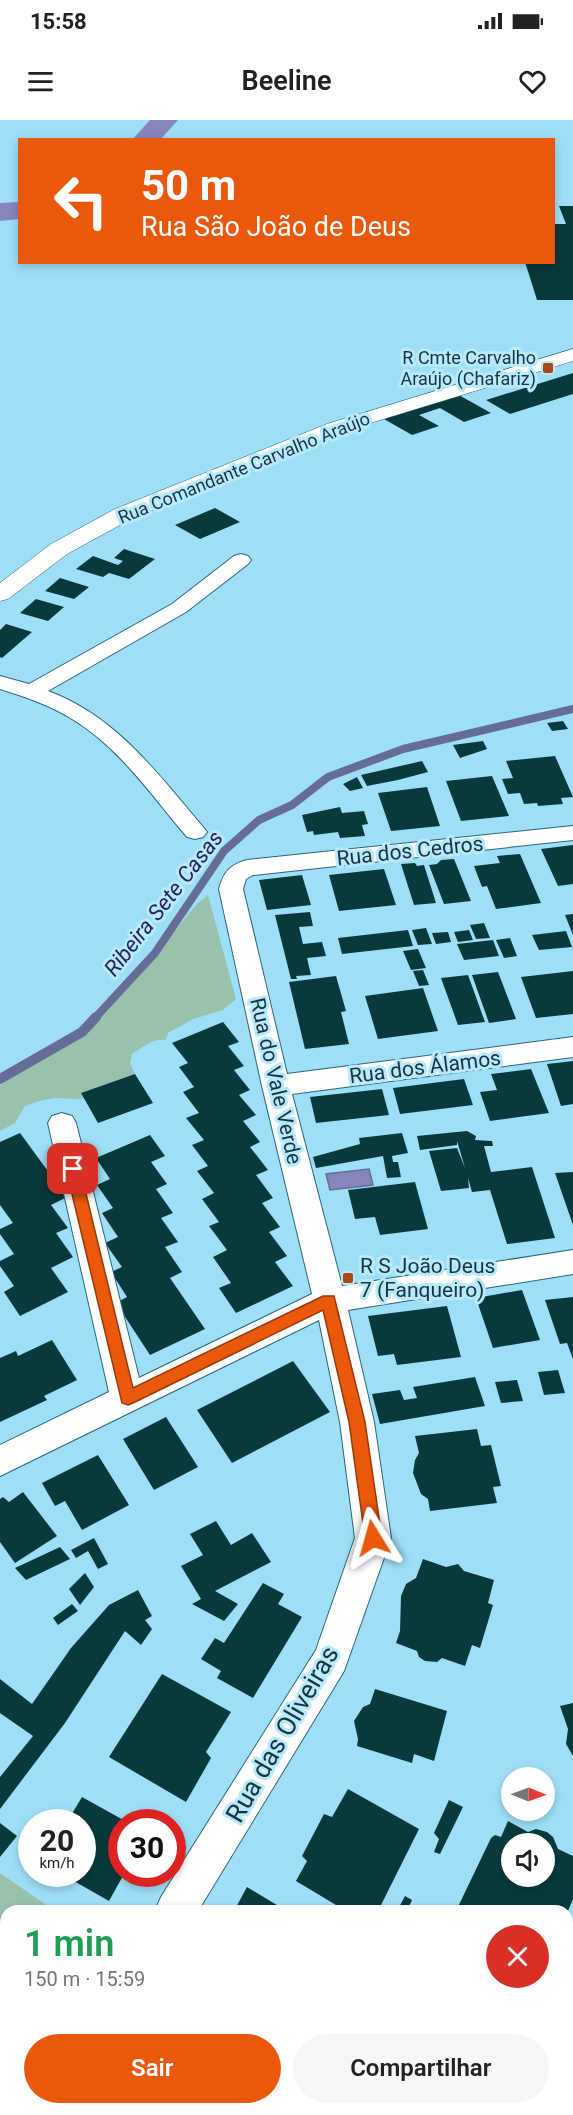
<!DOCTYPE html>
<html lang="pt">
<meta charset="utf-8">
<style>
body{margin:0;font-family:Roboto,sans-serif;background:#f6f6f6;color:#222;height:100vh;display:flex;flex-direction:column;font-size:22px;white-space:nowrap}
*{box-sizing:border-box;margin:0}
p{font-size:20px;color:#767676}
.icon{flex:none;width:33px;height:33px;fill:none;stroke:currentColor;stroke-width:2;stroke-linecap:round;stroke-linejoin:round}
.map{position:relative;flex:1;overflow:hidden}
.panel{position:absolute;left:0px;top:1785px;width:573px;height:210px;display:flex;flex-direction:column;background:#fff;border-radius:18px 18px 0 0;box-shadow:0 3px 9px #0003}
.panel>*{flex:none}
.top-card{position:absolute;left:18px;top:18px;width:537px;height:126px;border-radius:0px;box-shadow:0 3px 9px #0003;background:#ea580c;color:#fff;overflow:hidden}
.needle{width:39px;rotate:91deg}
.fabs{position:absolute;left:501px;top:1647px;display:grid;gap:12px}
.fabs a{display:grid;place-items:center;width:54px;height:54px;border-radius:50%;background:#fff;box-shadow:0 3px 9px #0003;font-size:30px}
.speed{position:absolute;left:18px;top:1689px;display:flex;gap:12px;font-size:30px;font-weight:700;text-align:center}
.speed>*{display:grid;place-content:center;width:78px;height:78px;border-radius:50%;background:#fff;box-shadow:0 3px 9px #0003;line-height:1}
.speed small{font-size:15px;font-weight:400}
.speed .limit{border:9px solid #d22;background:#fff;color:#111}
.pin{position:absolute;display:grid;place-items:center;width:51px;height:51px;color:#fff;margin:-26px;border-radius:12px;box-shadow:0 3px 9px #0006}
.me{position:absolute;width:66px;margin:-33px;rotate:352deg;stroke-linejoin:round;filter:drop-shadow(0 0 4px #0008)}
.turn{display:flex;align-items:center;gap:21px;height:126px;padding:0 24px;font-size:27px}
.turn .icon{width:78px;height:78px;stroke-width:2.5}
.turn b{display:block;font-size:42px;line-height:51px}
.round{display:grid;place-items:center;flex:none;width:63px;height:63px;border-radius:32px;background:#f6f6f6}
.summary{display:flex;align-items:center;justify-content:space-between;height:102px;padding:0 24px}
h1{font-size:36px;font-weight:600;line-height:45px;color:#1e9e55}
.primary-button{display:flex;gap:12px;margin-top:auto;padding:12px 24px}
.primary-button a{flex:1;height:69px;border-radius:36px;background:#ea580c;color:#fff;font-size:24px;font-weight:600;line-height:69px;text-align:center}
.primary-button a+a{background:#f6f6f6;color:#222}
.status{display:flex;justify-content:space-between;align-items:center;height:42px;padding:0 30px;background:#fff;direction:ltr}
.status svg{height:16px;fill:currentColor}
header{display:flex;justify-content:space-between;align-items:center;height:78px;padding:0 24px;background:#fff;font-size:27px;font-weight:600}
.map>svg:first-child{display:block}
.green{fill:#99c1ac}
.water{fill:#8586bd;stroke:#656d97;stroke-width:1.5}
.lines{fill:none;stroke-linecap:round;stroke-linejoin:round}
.stream-far1{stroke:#656d97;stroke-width:8}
.stream{stroke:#656d97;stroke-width:10}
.river{fill:#8586bd;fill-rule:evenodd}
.building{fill:#083a3d;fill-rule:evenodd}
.street-casing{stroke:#26677c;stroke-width:2}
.secondary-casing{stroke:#26677c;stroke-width:1}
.street{fill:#fff;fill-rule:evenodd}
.secondary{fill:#fff;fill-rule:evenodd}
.route{fill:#ea580c;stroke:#983908;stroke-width:1.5}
.poi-dot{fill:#ab4615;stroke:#b7eafd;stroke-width:2}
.labels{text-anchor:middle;stroke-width:6;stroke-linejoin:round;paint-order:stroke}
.far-poi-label{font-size:18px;fill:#19343d;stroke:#b7eafd;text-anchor:end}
.far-street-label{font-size:18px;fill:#19343d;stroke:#b7eafd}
.street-label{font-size:21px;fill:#19343d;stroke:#b7eafd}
.poi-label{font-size:21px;fill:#19343d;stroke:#b7eafd;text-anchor:start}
.water-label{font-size:22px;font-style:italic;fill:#282062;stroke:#b7eafd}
.near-street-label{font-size:26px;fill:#19343d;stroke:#b7eafd}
</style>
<div class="status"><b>15:58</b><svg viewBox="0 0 49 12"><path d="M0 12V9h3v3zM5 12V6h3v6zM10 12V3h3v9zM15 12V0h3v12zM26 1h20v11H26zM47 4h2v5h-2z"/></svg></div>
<header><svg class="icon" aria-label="menu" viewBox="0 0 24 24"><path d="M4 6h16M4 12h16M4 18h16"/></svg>Beeline<svg class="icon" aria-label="heart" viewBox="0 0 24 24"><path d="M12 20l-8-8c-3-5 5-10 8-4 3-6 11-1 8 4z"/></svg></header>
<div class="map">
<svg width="573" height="1995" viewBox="0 0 573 1995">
<rect width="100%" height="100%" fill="#9edff7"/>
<path class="green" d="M208 775 236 879 223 890 193 899 168 913 166 920C153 918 143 927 132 934L130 943 135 954 81 973 84 978C74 980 68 978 59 978 47 978 37 982 25 986L15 1003 0 1011V965L82 915 130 864 197 784Z
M0 1753 55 1791H6V1941L0 1937Z"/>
<path class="water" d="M369 1049 373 1065 330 1070 326 1054Z"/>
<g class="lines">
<path class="stream-far1" d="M95 898 155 833 224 731 259 700 292 685 328 657 403 629 573 589"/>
<path class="stream" d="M0 959 82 912 96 897"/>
<path class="river" d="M150 0H178L160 20H132Z
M20 82V99L0 101V83Z"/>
</g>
<path class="building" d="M559 86H573V180H537L525 142H554V104H566Z
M573 253V274L510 294 486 280Z
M457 274 491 293 464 302 440 288 419 295 439 306 412 315 384 299Z
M215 388 240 402 200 419 175 405Z
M124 429 155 439 129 459 109 453 103 457 76 449 93 436 118 445 123 441 114 438Z
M60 458 89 467 74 479 45 471Z
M36 479 64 487 48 501 20 493Z
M6 504 32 512 2 538 0 537V510Z
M563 601 568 609 552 611 547 603Z
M483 621 487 629 460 638 453 625Z
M555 636 573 677 561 678 563 684 538 686 537 683 524 684 520 673 508 674 502 659 513 658 506 641Z
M422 641 428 652 398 660 367 666 361 655Z
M492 656 509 696 461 701 446 661Z
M357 657 363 668 350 671 343 664Z
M427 667 440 706 391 711 378 673Z
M340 687 342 693 364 691 368 704 362 705 365 716 340 718 338 712 314 715 313 711 307 712 302 695Z
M573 725V764L558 766 541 729Z
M520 734 541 783 496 789 487 766 482 767 474 746 500 743 497 736Z
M454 739 471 781 444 784 429 745 437 744 441 740Z
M415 743 417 746 424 745 436 783 414 785 401 744Z
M384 749 396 785 339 791 329 755Z
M302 755 311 785 267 790 259 760Z
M310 792 313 806 299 807 303 824 322 822 326 836 307 838 311 855 296 856 297 859H291L275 795Z
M573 794V815L565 795Z
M484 803 490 818 476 819 470 805Z
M426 808 432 824 418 825 412 810Z
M408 810 413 826 342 834 338 818Z
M469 810 473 820 458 822 454 812Z
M566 811 572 827 539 830 532 815Z
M448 812 451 822 436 824 432 813Z
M510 818 517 836 504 838 496 820Z
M493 820 499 836 464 840 457 824Z
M418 829 426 848 411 850 403 831Z
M423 850 429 865 419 866 413 851Z
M573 851V894L536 898 521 857Z
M498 852 516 899 489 903 472 855Z
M468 855 485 902 458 905 441 858Z
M336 856 346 891 341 892 349 924 305 929 289 862Z
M423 868 438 911 378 919 365 876Z
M223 902 239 922 228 926 244 946 234 950 250 970 239 975 256 995 243 1001 260 1022 250 1027 268 1050 256 1055 273 1078 262 1083 280 1107 269 1112 287 1136 275 1142 293 1166 236 1193 219 1168 231 1163 213 1137 227 1130 209 1106 219 1102 202 1079 214 1073 197 1051 208 1046 192 1025 204 1020 186 998 199 993 183 972 194 967 179 947 188 943 172 923Z
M573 941V984L561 986 547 944Z
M531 949 549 993 490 1001 480 972 497 970 491 954Z
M135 954 153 983 98 1003 81 973Z
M464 959 473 985 400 994 393 968Z
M382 969 389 995 316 1003 310 977Z
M467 1011 476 1016 475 1020 492 1021 493 1026H484L491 1052 532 1047 555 1118 507 1124 490 1070 472 1072 468 1058 469 1068 441 1071 429 1031 457 1028 465 1048 457 1021V1025L420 1030 417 1016Z
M20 1013 67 1077 51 1085 68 1108 56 1113 73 1137 51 1148 68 1172 20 1196 4 1172 14 1166 0 1146V1141L14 1134 0 1114V1109L13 1103 0 1085V1022Z
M402 1013 408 1033 392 1036 393 1042H398L401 1057 387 1058 383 1036 316 1048 313 1037 360 1024 359 1018Z
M150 1015 165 1036 151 1042 167 1064 156 1069 173 1093 161 1098 178 1122 165 1127 182 1152 170 1158 205 1209 150 1235 116 1183 127 1177 111 1152 122 1147 105 1123 118 1117 102 1093 113 1088 97 1065 110 1059 96 1038Z
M573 1052V1105L555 1053Z
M415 1062 428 1109 380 1115 375 1097 355 1099 348 1070Z
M522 1170 540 1220 493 1228 476 1178Z
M573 1177V1239L567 1223 560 1224 545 1180Z
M447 1186 461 1237 397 1245 394 1234 378 1236 368 1196Z
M52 1220 77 1260 44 1276 47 1280 0 1302V1238L16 1231 18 1236Z
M293 1241 330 1292 232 1343 197 1290Z
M558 1250 565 1273 544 1275 538 1252Z
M475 1257 485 1286 380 1304 372 1274 400 1270 404 1280 417 1278 413 1267Z
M517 1260 523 1281 501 1283 495 1262Z
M166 1297 198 1347 154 1370 123 1319Z
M477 1309 481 1326 491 1325 501 1366 493 1367 497 1383 430 1391 428 1379 421 1374 413 1353 415 1340 419 1333 415 1316Z
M98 1335 129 1385 82 1410 65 1381 55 1386 42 1363Z
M23 1372 57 1416 15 1443 0 1422V1379L3 1377 9 1382Z
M216 1401 231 1425 252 1413 271 1442 215 1471 238 1484 224 1501 192 1484 201 1479 181 1446 203 1435 190 1414Z
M94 1418 108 1444 98 1449 88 1431 76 1438 71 1430Z
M60 1427 70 1439 26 1460 15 1448Z
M423 1439 446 1447 458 1444 464 1451 494 1460 488 1483 493 1485 480 1528 472 1525 465 1546 442 1538 437 1542 425 1541 419 1537 417 1531 396 1523 400 1511 401 1476 406 1464 416 1458Z
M85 1453 94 1467 80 1485 69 1469Z
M263 1463 284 1474 278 1484 302 1497 253 1578 217 1558 221 1551 201 1539 215 1518 224 1523Z
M138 1470 152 1496 145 1500 152 1509 141 1525 125 1511 65 1603 0 1689V1657L33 1616 0 1593V1559L32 1584 71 1528 109 1485Z
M72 1484 78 1491 58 1505 53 1498Z
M162 1554 231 1592 206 1632 211 1638 186 1682 109 1637Z
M375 1569 447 1591 434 1641 414 1634 412 1643 357 1626 358 1619 354 1601 363 1587 370 1584Z
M573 1583V1636L566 1624 568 1609 560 1586Z
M348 1669 419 1709 378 1791H346L296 1761 307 1741 302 1736 324 1694 332 1697Z
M82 1677 127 1702H122V1754H124L109 1781 65 1756 67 1754H82V1702H67Z
M449 1680 463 1687 440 1734 434 1732 439 1719 434 1713Z
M508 1701 528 1712 536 1709 547 1712 553 1717 558 1729 573 1736V1779L568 1791H456L491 1718 495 1715 501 1717ZM512 1724H544V1756H512Z
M0 1703 17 1716 0 1737Z
M247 1767 287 1791H234Z
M405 1776 412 1780 407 1791H397Z
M141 1989H236L245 1995H150Z
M279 1989H329L326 1995H276Z
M367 1989H485L482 1995H370Z"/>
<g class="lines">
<g class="street-casing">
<path id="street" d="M241 434 248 436 251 440 248 444 186 492 48 571C116 596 158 654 203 707L207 712 203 717 195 719 187 717C152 676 119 627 72 599 50 585 25 577 0 569V556L29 564 172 484 234 436Z
M573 706V720L253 755 246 759 243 769 287 954 573 917V937L292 974 342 1166 573 1130V1154L348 1190 374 1302 391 1418 344 1551 198 1791H155L161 1777 316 1530 355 1418 340 1302 319 1200 0 1356V1325L109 1272 48 1003 52 996 62 993 72 996 76 1003 139 1258 312 1174 262 966 219 769C224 752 229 745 247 740Z
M573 1898V1954L567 1957V1901Z
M567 1986 568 1989 566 1995H521L523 1989H567Z
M30 1989H75L73 1995H28Z"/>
</g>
<g class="secondary-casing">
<path id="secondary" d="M573 229V241L341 312 131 399 67 434 8 479 0 481V463L51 424 115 389 327 304Z"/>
</g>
<use href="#street" class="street"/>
<use href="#secondary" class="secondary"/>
</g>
<path class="route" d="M73 1043 80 1049 133 1268 323 1176H334L365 1302 382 1418 379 1423 373 1425 367 1423 365 1418 349 1302 323 1190 133 1283 128 1285 122 1283 66 1049Z"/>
<g class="poi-dot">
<rect x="542" y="242" width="12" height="12" rx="3"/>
<rect x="342" y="1152" width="12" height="12" rx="3"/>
</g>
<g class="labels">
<g class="far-poi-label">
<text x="536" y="244">R Cmte Carvalho<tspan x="536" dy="21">Araújo (Chafariz)</tspan></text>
</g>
<g class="far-street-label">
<text transform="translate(244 348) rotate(-22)" y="6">Rua Comandante Carvalho Araújo</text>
</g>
<g class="street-label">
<text transform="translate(410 731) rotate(-6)" y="7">Rua dos Cedros</text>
<text transform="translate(425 947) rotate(-7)" y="7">Rua dos Álamos</text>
<text transform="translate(276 961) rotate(77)" y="7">Rua do Vale Verde</text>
</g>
<g class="poi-label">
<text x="360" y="1153">R S João Deus<tspan x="360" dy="24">7 (Fanqueiro)</tspan></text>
</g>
<g class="water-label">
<text transform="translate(163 783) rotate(-52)" y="8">Ribeira Sete Casas</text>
</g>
<g class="near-street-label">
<text transform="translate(282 1614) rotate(-60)" y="9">Rua das Oliveiras</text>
</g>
</g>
</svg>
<div class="fabs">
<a><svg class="needle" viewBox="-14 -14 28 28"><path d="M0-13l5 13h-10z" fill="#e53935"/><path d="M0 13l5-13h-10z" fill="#767676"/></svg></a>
<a><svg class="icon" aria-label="sound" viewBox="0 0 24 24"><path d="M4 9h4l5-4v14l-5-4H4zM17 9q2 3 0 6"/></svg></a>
</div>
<div class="speed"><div>20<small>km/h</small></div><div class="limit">30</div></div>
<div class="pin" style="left:73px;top:1049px;background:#d93025"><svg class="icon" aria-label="arrive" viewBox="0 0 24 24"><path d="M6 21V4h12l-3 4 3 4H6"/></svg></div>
<svg class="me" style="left:373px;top:1418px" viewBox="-20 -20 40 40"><path d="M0-17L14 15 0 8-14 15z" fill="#ea580c" stroke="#fff" stroke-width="4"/></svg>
<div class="top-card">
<div class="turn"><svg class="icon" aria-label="left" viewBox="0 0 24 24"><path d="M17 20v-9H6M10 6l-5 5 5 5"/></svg><div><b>50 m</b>Rua São João de Deus</div></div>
</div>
<section class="panel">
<div class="summary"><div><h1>1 min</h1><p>150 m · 15:59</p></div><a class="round" style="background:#d93025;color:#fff"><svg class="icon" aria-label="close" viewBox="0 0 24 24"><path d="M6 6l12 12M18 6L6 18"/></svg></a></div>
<div class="primary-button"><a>Sair</a><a>Compartilhar</a></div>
</section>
</div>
